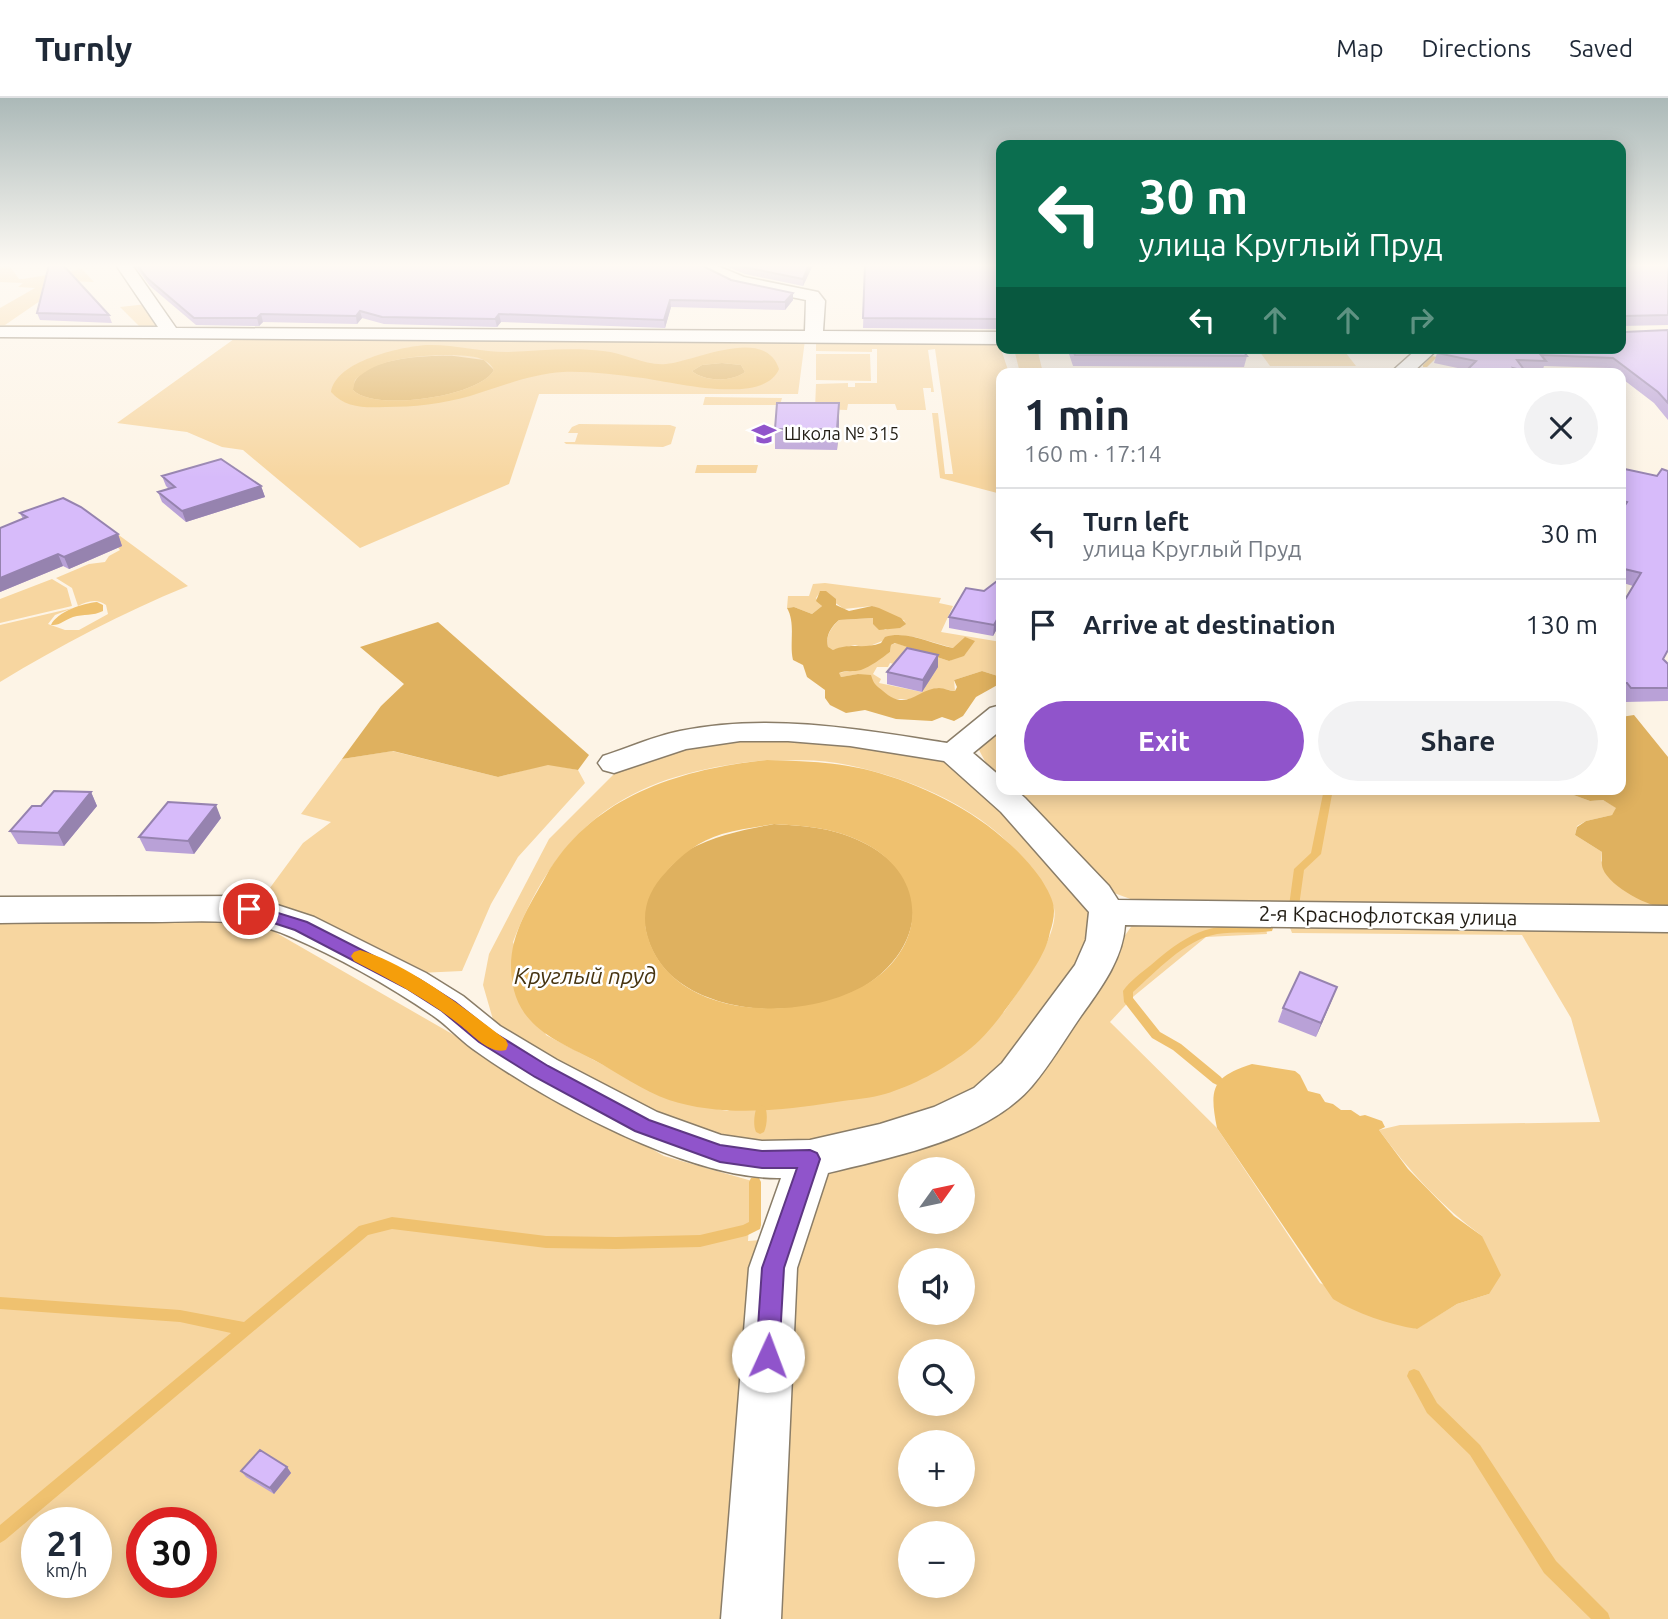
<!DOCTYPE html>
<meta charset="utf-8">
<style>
body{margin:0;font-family:Ubuntu,sans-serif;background:#f2f2f3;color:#1f2937;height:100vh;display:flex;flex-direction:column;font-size:26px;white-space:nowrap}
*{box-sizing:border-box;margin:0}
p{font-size:23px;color:#747a83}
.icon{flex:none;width:38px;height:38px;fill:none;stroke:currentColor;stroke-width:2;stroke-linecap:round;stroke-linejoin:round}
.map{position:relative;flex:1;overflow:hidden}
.drawer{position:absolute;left:996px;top:270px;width:630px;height:427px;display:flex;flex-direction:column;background:#fff;border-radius:14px;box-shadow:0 4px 18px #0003}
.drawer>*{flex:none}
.top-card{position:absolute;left:996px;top:42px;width:630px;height:214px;border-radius:14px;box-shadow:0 4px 18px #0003;background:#0b6e4f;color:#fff;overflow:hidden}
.needle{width:46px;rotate:57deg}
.controls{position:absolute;left:898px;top:1059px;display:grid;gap:14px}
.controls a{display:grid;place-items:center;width:77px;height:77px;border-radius:50%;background:#fff;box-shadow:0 4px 18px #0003;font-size:35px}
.speed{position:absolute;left:21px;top:1409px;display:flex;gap:14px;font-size:35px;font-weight:700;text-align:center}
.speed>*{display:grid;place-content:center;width:91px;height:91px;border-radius:50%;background:#fff;box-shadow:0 4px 18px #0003;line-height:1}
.speed small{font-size:18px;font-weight:400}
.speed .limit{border:10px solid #d22;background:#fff;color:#111}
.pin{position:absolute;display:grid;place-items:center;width:60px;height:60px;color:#fff;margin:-30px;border:4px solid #fff;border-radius:50%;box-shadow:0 2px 7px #0007}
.me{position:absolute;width:77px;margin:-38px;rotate:2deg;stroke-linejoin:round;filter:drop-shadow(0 0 5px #0008)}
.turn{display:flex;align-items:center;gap:24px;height:147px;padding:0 28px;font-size:32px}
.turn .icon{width:91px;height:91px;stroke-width:2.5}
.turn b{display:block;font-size:49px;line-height:60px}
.lanes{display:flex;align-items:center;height:66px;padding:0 28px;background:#0003;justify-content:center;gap:35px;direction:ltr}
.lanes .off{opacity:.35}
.round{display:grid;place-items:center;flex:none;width:74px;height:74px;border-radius:37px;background:#f2f2f3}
.headline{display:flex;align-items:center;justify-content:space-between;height:119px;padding:0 28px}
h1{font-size:42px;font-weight:700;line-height:52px}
.button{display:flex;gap:14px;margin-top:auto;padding:14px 28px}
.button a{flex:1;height:80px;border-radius:42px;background:#9054cb;color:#fff;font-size:28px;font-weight:700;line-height:80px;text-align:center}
.button a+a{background:#f2f2f3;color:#1f2937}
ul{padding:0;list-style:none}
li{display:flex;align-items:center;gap:21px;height:91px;padding:0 28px;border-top:2px solid #e0e1e3}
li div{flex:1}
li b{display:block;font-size:26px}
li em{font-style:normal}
header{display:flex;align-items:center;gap:42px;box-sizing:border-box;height:98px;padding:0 35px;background:#fff;border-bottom:2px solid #e0e1e3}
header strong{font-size:33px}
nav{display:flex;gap:38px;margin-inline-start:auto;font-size:24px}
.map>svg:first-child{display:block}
.green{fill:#f7d6a0;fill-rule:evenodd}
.forest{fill:#dfb15f}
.water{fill:#efc16f;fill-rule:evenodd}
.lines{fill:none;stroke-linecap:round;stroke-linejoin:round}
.stream{fill:#efc16f;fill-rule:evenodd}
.street-casing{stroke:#8a7d68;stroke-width:3}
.street{fill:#fff;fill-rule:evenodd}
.wall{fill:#b9a1d7}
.shaded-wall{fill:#9683af}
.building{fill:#d7bbfa;stroke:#9683af;stroke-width:2}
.route{fill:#9054cb;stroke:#5e3784;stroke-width:2}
.slow{fill:#f59e0b}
.labels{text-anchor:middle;stroke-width:5;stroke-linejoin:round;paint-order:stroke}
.far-poi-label{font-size:18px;fill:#221d14;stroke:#fff;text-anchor:start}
.street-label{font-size:21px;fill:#221d14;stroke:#fff}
.water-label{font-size:23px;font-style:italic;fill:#473410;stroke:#fff}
</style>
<header>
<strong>Turnly</strong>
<nav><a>Map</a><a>Directions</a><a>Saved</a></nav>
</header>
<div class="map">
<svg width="1668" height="1521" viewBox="0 0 1668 1521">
<rect width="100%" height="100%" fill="#fdf4e6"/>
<path class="green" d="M0 167H9L19 181H23L82 171 94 184 69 183 5 227 139 228 120 209 147 206 160 228 154 231 0 232V210L35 190 18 189 23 185 0 184Z
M234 241 805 242 798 296H539L509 386 360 450 243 352 222 349 187 334 117 325Z
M823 243H1001V250H1037L1043 275H1020L1014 251H1001L1009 275H1001V396L940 380 932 315H938L945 376H953L935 251 928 252 934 294H931V290H923L926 312H897L895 306H848L847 312 815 311 816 286 848 285V289H855V285H877V251H872V254L816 253V246Z
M1257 250H1342L1356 268H1270Z
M816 256H870L871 283 816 282Z
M705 299 782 300 780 307H703Z
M579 326 670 327 676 329 671 346 663 349 566 346 564 344H575L578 335H568L572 329Z
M697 367H758L756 375H695Z
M97 421 188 488C122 515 61 547 0 584V527L73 510 55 517 48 526 65 532H79L108 516 106 507C97 500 87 503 78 508L72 490 56 480 89 466 105 464 109 458 120 452Z
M52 481 67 490 72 508 0 525V501Z
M825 485 941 500 939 505 953 508 941 534 1001 544V579L982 573 954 582 955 593 937 590 912 601H891L859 576 841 579 838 575 862 571 890 554 891 547 896 545 949 563 966 555 969 549 953 550 915 539 897 537 865 550 855 547 833 552 828 550C825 538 831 530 839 522L873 520 885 532 905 523 872 508 844 511 820 494 816 500 822 508 812 516 794 509 787 510 788 498H809L813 486ZM890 565 902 568 922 594 879 585 881 581 873 576 877 569H888Z
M1001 628V679L986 665 979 652 985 641Z
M809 640 939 659 966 672 1090 814 1091 836 1082 860 1003 975 912 1023 801 1047 730 1045 654 1019 494 925 483 887 489 856 549 741 614 676 661 654 722 642ZM767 662C790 663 814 661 837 665 915 679 1006 718 1044 792 1047 797 1052 804 1054 810 1060 838 1019 892 1004 914L727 1013 668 1001 546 937 513 844C563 718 634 675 767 662Z
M392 653 498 679 548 666 578 672 585 685 518 759 491 806 462 873 419 875 268 807 264 798 303 745 331 724 301 716 342 661Z
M1014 691H1557L1590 703 1603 702 1617 710 1612 717 1586 723 1577 728 1575 737 1602 754 1601 763 1658 810 1136 803 1114 795Z
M249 819 664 1058 752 1083 748 1143 788 1140 823 1074 1047 952 1100 892 1119 846 1133 826 1265 824 1267 836 1206 839 1134 898 1110 924 1217 1030 1320 1185 1416 1231 1457 1206 1489 1196 1482 1138C1441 1108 1409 1073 1379 1032L1400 1027 1600 1024 1571 920 1522 837 1292 835 1288 824 1668 825V1521H0V820ZM910 1071H962V1124H910ZM910 1162H962V1214H910ZM910 1253H962V1306H910ZM910 1344H962V1396H910ZM37 1424H96V1484H37ZM142 1424H201V1484H142ZM910 1435H962V1488H910Z"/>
<path class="forest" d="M454 258 484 262 494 272C480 299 373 314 353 292 354 259 430 257 454 258Z
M722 265 741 267 745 274C732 284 705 284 692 273L702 267Z
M820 493H826L836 501V507L849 513 872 508 879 510 901 520 906 526 900 530 879 532 873 526V520L839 522C831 529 825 538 828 549L833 552C852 544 862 552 881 545L885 539C907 532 931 546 953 550L965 539 975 543 964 558 949 563 895 545 891 547 890 554C882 560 870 569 861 572 854 574 846 572 839 575L841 579 858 576 871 577C874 587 876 587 883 593 907 615 918 590 939 590 945 590 948 593 955 593L957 589 954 582 982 573 1001 579V585L976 599 963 618 954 623 942 619 932 623 896 621 865 612 846 615 830 607 825 600V592L807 579 803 567 793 562C789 545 796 526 787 510L794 509 812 516 822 508 816 503Z
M438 524 589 657 578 672 548 667 498 679 393 653 342 661 381 608 404 586 360 549Z
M1634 617 1668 659V810C1650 810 1610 789 1603 771 1601 766 1602 760 1602 754L1575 737 1577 729 1586 723 1612 717 1616 710 1603 702 1590 703 1557 691H1620L1621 619Z
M774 726C806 728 837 730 866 746 942 786 918 863 851 896 826 908 800 910 773 911 742 911 704 903 678 883 650 862 635 823 651 790 655 783 664 776 669 770 675 764 681 756 688 752 716 737 743 732 774 726Z"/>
<path class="water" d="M426 247C453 246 480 254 507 254 539 253 571 249 603 253 624 255 646 268 666 266 694 264 765 227 779 271 764 308 672 284 643 280 616 277 589 273 563 274 530 276 500 289 470 298 442 306 414 309 385 309 365 310 345 310 331 294 336 263 400 249 426 247ZM438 257C455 258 486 254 494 272 480 299 373 314 353 292L355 282C377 261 409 259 438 257ZM722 265 741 267 745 274C732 284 704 284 692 273L702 267Z
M97 504 103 507V513C93 518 84 516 73 519 64 522 60 528 51 527 57 514 83 505 97 504Z
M767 662C805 663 842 664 879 675 941 693 1003 728 1041 781 1047 791 1054 802 1054 813 1054 820 1052 828 1050 834 1047 853 1032 874 1021 890 1005 912 988 938 966 954 944 971 912 988 885 996 872 1000 857 1001 843 1003 786 1012 725 1020 669 1002 643 993 618 975 594 962 551 940 512 926 511 869 511 834 530 807 546 778 592 698 680 671 767 662ZM774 726C806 728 837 730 866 746 926 778 927 844 873 882 810 926 670 925 647 836 641 812 649 792 666 774 681 757 699 743 722 736 738 731 757 729 774 726Z
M1252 966 1295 973 1300 977 1308 993 1320 996 1325 1004 1333 1006 1341 1012H1351L1360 1018 1365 1017 1382 1023 1385 1029 1379 1032 1408 1071 1454 1118 1482 1138 1501 1177 1489 1196 1457 1206 1417 1231C1387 1226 1358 1216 1333 1201L1217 1030C1209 990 1212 979 1252 966Z"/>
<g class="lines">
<path class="stream" d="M1432 258 1437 259 1427 269H1423V267Z
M1324 691H1333L1321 756 1304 772 1299 808 1294 811 1289 808 1294 771 1311 755Z
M1268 826 1272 827 1273 830 1272 833C1254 836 1235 833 1217 836 1184 842 1157 873 1133 894V900L1160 934 1181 946 1221 979 1223 982 1221 985 1217 987 1213 985 1173 952 1152 940 1124 904 1123 893C1130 883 1141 875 1151 867 1195 829 1212 826 1268 826Z
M761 1007 765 1009C768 1015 767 1028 764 1034L760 1036 756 1034C753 1028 754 1015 757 1009Z
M755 1079 759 1080 761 1084V1127L760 1131 746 1138 700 1149 616 1151 546 1150 392 1131 368 1137 5 1442 0 1445V1427L231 1235 180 1224 0 1211V1199L180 1212 244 1224 359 1128 392 1119 546 1138 616 1139 700 1137 743 1127 749 1124V1084L751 1080Z
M1414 1271 1419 1273 1437 1305 1480 1347 1556 1463 1608 1515 1610 1521H1591L1544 1475 1470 1357 1427 1315 1407 1278 1409 1273Z"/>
<g class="street-casing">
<path id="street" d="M116 167H132L176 230 805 233 806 202 733 187 692 167H715L744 179 818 194 825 203 823 233 1001 234V246L0 239V229H158Z
M1418 250H1439L1412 275H1390Z
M1001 607V632L973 655 1001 679V691H1015L1025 700 1109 788 1118 802 1668 808V834L1125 827C1123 861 1101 890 1081 918 1065 941 1050 967 1032 988 987 1041 893 1059 828 1075L797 1170 781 1521H721L749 1170 781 1080C690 1082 547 1004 473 951 458 940 447 927 432 917 388 887 338 859 289 838 244 818 196 824 148 824 99 824 49 824 0 825V799L249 798 262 802 314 819 426 875 463 898 500 928 557 962 657 1014 721 1037 762 1043 810 1042 880 1026 934 1009 974 990 1002 965 1075 867 1086 842 1089 814 1001 714 944 663 850 648 788 643H740L686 651 614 675 603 672 598 665 603 658C628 650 654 638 680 633 769 615 859 631 947 645L990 610Z"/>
</g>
<use href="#street" class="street"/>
</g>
<path class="wall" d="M134 167H701L731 182 793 195V202L785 212 671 209 665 230 501 224 497 229 384 226 362 220 357 226 263 224 259 228 196 227 150 188Z
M723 167H813L803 188 745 176Z
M846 167H1001V231L863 230 865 168H846Z
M1620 167H1668V227L1621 228V232L1624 234 1668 232V322L1654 305 1620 279V275H1615L1609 270 1544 268 1542 274 1525 273V275H1464L1467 272 1434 265 1437 255Z
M37 215 109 217 112 225 40 222Z
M1067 250H1241L1247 258 1244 269 1073 268Z
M839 325 837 352 775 351V331Z
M1620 370 1657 378 1663 561 1668 566V603L1625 604 1620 599V510L1633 488 1620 484Z
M162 378 261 388 265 399 186 424 162 404 158 394 169 391 166 388Z
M20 415 118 436 122 448 69 471 63 468 0 494V430L23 421Z
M1001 480V530L998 529 993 538 949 530V519Z
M938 569 922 594 887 586V574Z
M91 694 97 708 64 748 18 746 10 733Z
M221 720 194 756 146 753 139 739Z
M1337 889 1316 939 1278 924 1283 910Z
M287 1369 291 1375 274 1396 246 1379 241 1373Z"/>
<path class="shaded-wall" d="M809 167H813L803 188V181Z
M793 195V202L785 212V204Z
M670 202 671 209 665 230 664 222Z
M360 213 362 220 357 226 356 218Z
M261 216 263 224 259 228 257 220Z
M499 216 501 224 497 229 495 221Z
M839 305V325L837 352V331Z
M261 388 265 399 186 424 182 413Z
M118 436 122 448 69 471 64 459Z
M58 456 63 468 0 494V480Z
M999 518 998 529 993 538 994 527Z
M938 557V569L922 594 923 582Z
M91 694 97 708 64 748 58 735Z
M216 707 221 720 194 756 188 743Z
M1337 889 1332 902 1316 939 1321 925Z
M287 1369 291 1375 274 1396 270 1390Z"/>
<path class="building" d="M49 167H63L109 217 37 215Z
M137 167H701L731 182 793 195 785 204 670 202 664 222 499 216 495 221 382 219 360 213 356 218 261 216 257 220H194L147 180Z
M739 167H809L803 181 744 169Z
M865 167H1001V221L863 220Z
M1620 167H1668V217L1624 218 1621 221V232L1624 234 1668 232V305L1658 294 1613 260 1541 257 1546 263 1517 262 1525 273 1513 270 1516 275H1464L1476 263 1437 255 1442 250H1620Z
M1072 250H1241L1247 258 1075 257Z
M777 305H839L837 331H775Z
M221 361 261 388 182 413 158 394 175 389 162 378Z
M1620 370 1657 378 1662 371 1668 373V552L1663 561 1668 566V590H1631L1627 585H1620V510L1641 475 1620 470V415L1627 404 1620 402Z
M63 400 81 409 118 436 64 459 58 456 0 480V430L27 419 20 415Z
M1001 480V518H999L994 527 949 519 966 490 984 493Z
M907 550 938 557 923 582 887 574Z
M54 693 91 694 58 735 10 733 32 708H41Z
M168 704 216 707 188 743 139 739Z
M1300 874 1337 889 1321 925 1283 910Z
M260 1352 287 1369 270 1390 241 1373Z"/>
<linearGradient id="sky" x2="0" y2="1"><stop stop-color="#abb9b8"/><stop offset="0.44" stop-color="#fefaf4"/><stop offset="1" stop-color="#fefaf4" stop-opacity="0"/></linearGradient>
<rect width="1668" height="380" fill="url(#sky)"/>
<path class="route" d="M249 806 307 824 419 881 455 904 493 934 548 968 649 1022 720 1047 762 1053 810 1052 817 1055 820 1061 784 1170 779 1258 776 1266 768 1269 759 1266 756 1258 762 1170 797 1070H762L720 1064 635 1033 535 979 479 944 442 913 406 890 295 832 243 815 240 811 243 807Z"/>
<path class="slow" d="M360 852C410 867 464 910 506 942L508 947 506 952C490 957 472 936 460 927 427 901 391 882 354 863L351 858 354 854Z"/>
<defs>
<g id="school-bare" transform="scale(1.89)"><path d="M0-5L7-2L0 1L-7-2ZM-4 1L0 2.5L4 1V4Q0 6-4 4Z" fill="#9054cb" stroke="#fff" stroke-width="2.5" paint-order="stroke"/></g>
</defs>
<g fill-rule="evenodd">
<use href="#school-bare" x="764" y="336"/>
</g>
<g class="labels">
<g class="far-poi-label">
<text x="784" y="342">Школа № 315</text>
</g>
<g class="street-label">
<text transform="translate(1388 818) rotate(1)" y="7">2-я Краснофлотская улица</text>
</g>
<g class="water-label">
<text x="585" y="886">Круглый пруд</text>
</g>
</g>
</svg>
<div class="controls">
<a><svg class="needle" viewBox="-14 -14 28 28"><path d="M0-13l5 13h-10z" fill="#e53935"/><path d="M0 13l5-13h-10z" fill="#747a83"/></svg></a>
<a><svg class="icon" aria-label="sound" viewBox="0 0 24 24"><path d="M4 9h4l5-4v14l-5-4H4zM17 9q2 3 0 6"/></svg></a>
<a><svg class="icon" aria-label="search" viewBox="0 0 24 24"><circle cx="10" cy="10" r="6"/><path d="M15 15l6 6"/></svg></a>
<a>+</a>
<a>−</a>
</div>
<div class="speed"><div>21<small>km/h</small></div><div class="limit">30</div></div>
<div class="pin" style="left:249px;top:811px;background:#d93025"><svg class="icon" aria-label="arrive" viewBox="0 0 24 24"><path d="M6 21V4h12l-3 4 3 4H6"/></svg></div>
<svg class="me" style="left:768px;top:1258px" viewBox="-20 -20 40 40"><circle r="19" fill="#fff"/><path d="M0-13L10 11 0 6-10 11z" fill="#9054cb"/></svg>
<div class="top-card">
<div class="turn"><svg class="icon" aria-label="left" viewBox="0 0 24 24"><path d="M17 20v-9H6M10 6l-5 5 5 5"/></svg><div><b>30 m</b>улица Круглый Пруд</div></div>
<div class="lanes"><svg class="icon" aria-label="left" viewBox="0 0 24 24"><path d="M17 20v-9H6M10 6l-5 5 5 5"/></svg><svg class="icon off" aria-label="ahead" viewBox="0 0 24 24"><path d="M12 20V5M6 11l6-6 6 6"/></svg><svg class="icon off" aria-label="ahead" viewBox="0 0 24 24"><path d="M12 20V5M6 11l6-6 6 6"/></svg><svg class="icon off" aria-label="right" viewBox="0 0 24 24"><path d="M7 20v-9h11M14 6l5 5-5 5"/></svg></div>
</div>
<section class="drawer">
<div class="headline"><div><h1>1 min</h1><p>160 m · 17:14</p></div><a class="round"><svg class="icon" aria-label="close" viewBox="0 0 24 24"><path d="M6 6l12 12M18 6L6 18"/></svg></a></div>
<ul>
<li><svg class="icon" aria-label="left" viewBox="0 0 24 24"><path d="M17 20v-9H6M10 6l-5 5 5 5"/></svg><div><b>Turn left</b><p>улица Круглый Пруд</p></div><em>30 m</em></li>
<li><svg class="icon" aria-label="arrive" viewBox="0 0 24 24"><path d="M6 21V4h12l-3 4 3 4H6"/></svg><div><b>Arrive at destination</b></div><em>130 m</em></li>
</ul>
<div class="button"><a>Exit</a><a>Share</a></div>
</section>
</div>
